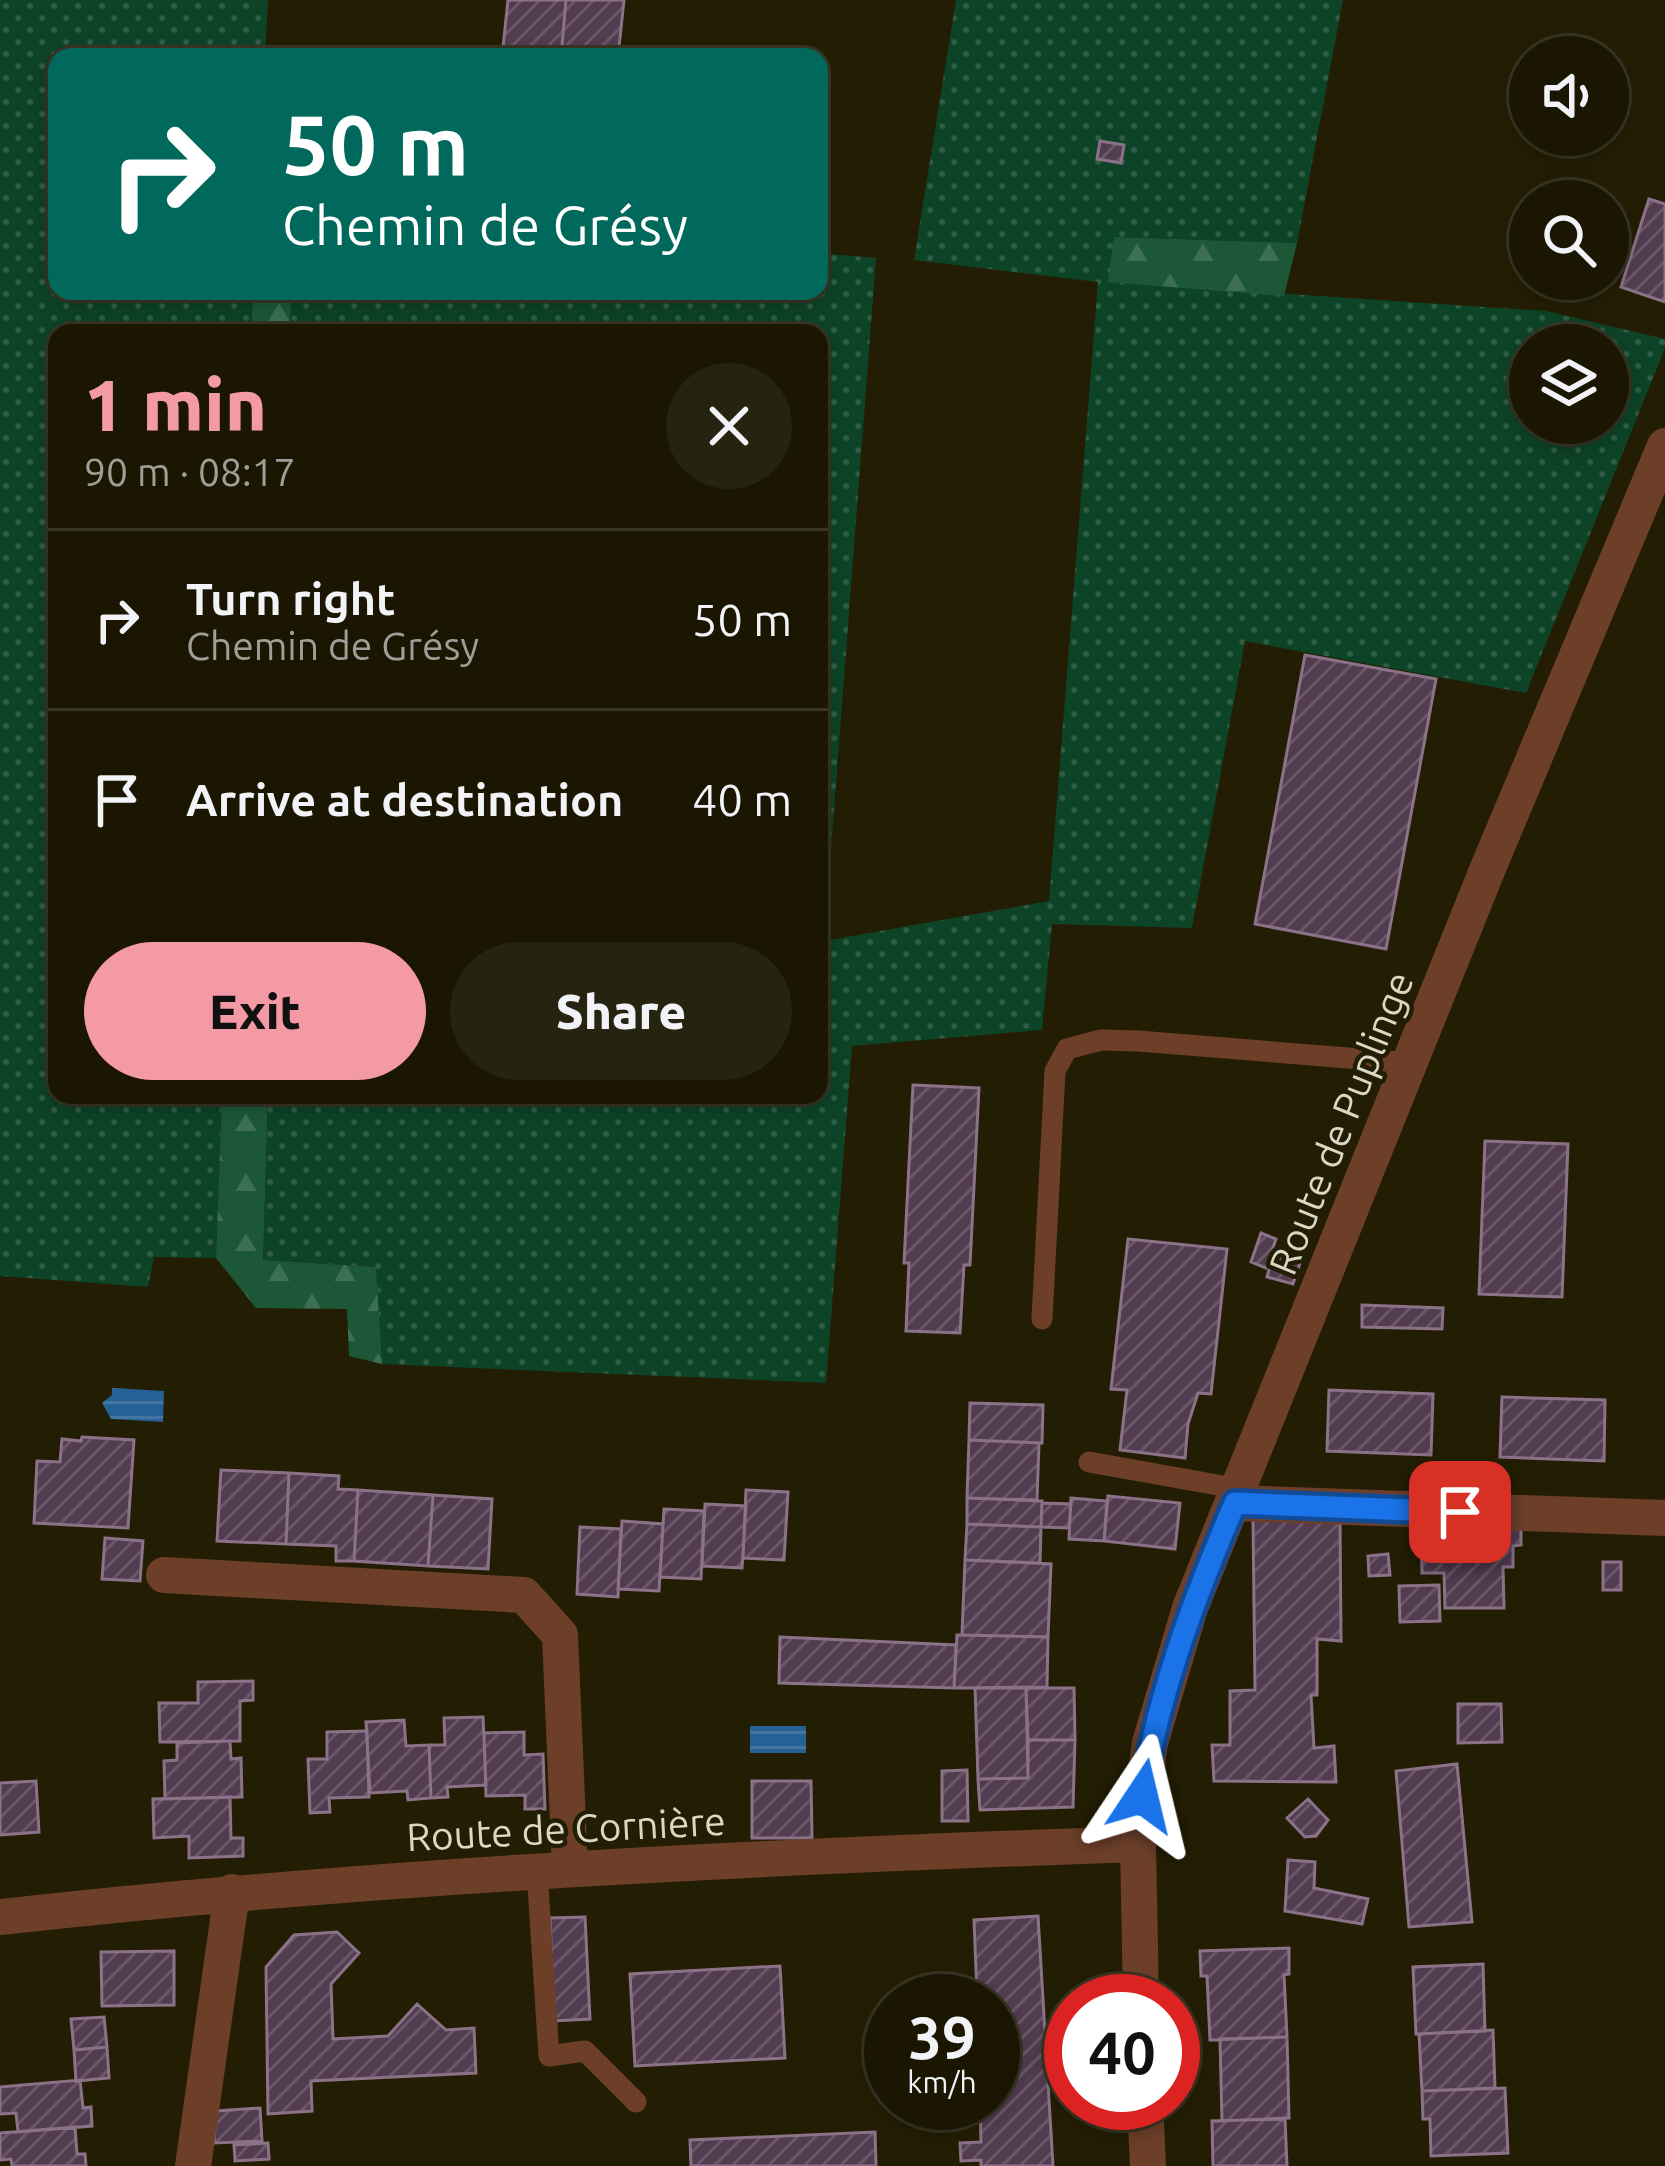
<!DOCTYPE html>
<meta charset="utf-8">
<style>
body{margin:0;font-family:Ubuntu,sans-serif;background:#272311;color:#f1f3f6;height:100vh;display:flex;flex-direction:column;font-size:45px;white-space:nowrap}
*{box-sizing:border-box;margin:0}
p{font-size:39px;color:#9f9f99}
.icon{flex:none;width:66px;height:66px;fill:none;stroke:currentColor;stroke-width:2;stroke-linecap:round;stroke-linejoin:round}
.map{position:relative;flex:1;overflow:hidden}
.drawer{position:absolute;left:48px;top:324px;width:780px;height:780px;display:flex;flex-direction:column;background:#1a1602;border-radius:24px;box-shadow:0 6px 18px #0003,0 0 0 3px #383524}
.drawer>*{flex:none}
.guide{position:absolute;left:48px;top:48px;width:780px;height:252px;border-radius:24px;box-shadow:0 6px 18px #0003,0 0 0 3px #383524;background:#00695c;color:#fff;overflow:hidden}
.buttons{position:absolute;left:1509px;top:36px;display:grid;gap:24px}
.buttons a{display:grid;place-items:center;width:120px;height:120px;border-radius:50%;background:#1a1602;box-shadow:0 6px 18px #0003,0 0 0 3px #383524;font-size:60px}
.speed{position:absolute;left:864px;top:1974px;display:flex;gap:24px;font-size:60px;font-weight:700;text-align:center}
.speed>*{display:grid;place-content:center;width:156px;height:156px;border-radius:50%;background:#1a1602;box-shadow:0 6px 18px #0003,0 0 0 3px #383524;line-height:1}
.speed small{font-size:30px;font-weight:400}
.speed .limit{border:18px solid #d22;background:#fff;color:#111}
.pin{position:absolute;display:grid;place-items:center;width:102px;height:102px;color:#fff;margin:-51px;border-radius:24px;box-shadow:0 6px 18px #0006}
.me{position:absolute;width:132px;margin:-66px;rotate:10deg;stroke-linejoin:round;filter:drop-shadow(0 0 9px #0008)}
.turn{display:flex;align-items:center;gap:42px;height:252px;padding:0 36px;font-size:54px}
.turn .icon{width:156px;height:156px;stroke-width:2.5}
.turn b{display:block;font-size:84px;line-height:102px}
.round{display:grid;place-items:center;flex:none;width:126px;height:126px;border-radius:63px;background:#272311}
.overview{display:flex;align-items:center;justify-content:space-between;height:204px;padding:0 36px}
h1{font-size:72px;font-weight:800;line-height:90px;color:#f49aa5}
.cta{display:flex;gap:24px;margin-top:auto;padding:24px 36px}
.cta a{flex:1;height:138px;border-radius:72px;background:#f49aa5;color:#111;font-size:48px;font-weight:800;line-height:138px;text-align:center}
.cta a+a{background:#272311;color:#f1f3f6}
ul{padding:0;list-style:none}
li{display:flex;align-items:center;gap:36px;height:180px;padding:0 36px;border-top:3px solid #383524}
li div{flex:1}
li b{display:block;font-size:45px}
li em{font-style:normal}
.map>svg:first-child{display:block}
.grass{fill:url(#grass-dots);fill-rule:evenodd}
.forest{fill:url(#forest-firs)}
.water{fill:url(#water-rules)}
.building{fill:url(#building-hatch);stroke:#8b7288;stroke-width:3}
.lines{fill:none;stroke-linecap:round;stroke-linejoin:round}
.service{stroke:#6d3f29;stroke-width:21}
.minor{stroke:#6d3f29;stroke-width:36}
.tertiary{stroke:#6d3f29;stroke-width:36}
.route-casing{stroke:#114b97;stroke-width:30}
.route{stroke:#1a73e8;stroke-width:21}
.labels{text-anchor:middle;stroke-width:9;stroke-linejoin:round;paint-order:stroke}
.street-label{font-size:39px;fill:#dad7c7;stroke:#231e03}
</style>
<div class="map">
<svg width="1665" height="2166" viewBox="0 0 1665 2166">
<defs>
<pattern id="grass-dots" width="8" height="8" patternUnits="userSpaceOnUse" patternTransform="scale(3)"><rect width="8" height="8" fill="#0d4327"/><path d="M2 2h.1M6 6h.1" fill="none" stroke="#305d45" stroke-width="1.8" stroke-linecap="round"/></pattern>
<pattern id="forest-firs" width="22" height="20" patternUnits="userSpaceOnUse" patternTransform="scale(3)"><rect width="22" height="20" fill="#1c5838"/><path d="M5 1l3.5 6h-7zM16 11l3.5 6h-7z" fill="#3c6f53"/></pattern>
<pattern id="water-rules" width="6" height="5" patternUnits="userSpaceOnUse" patternTransform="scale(3)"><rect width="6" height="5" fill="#246195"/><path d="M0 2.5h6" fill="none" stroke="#4377a2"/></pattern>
<pattern id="building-hatch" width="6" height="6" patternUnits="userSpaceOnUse" patternTransform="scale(3)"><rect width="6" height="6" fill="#523c50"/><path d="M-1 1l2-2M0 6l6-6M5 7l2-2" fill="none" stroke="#6a5768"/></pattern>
</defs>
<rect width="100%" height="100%" fill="#231e03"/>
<path class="grass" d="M0 0H268L265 57H57V291H253L251 333H57V1095H222L216 1258 154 1257 148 1287 0 1276Z
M956 0H1343L1297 243 1114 237 1109 282 1546 311 1665 339V348L1526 693 1245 641 1192 928 1052 924 1042 1030 852 1046 826 1383 382 1364 376 1267 263 1260 268 1095H819V333H290L291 291H819V253L876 258 824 941 1049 901 1098 282 914 260ZM1530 345H1608V423H1530Z"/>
<path class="forest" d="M1114 237 1297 243 1284 296 1108 282Z
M253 291H291L290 333H251Z
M222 1095H268L263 1260 376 1267 382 1364 349 1356 347 1309 256 1308 216 1258Z"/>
<path class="water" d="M112 1388 164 1391 163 1422 111 1419 102 1403 112 1395Z
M750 1726H806V1753H750Z"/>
<path class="building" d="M508 0H566L561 57H502Z
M566 0H624L618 57H561Z
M1100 141 1124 145 1121 163 1097 159Z
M1649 199 1665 204V302L1621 287Z
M1305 655 1436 679 1386 949 1255 924Z
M913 1085 979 1088 970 1265H964L960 1333 906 1331 909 1263H904Z
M1485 1141 1568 1144 1562 1297 1479 1294Z
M1261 1233 1276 1239 1266 1268 1251 1262Z
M1128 1239 1227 1249 1211 1394 1198 1393 1188 1424 1185 1458 1120 1450 1127 1390 1111 1389Z
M1274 1252 1301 1260 1293 1284 1267 1277Z
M1362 1305 1443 1308 1442 1329 1362 1327Z
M1329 1390 1433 1394 1431 1455 1327 1451Z
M1502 1397 1605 1400 1604 1461 1500 1457Z
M970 1403 1043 1405 1042 1443 969 1440Z
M82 1437 134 1440 128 1528 34 1523 37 1461 60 1462 62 1439 81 1441Z
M969 1440 1039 1443 1037 1500 967 1498Z
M1429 1468 1455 1469V1483L1428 1482Z
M221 1470 289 1473 286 1544 217 1541Z
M289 1473 339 1476 338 1489 358 1490 354 1561H336V1546L286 1544Z
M358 1490 433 1495 428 1566 354 1561Z
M746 1490 788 1492 784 1560 743 1558Z
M433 1495 492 1499 488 1569 428 1566Z
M1108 1496 1180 1503 1175 1549 1104 1541Z
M967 1498 1042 1501 1041 1527 967 1524Z
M1071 1498 1107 1501 1104 1541 1069 1539Z
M1042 1503 1071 1504 1069 1528 1041 1527Z
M705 1504 746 1506 742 1568 702 1566Z
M664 1509 704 1511 701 1579 660 1577Z
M1340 1519 1341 1641 1317 1639V1695H1311L1314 1748 1334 1746 1336 1782 1214 1781 1212 1745H1230V1691L1255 1690 1253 1520Z
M622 1521 663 1524 659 1591 618 1589Z
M967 1524 1041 1527 1040 1563 965 1560Z
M580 1527 621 1529 618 1597 577 1594Z
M1521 1529V1545L1513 1546V1567H1503L1504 1608H1445L1444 1573H1422L1421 1531Z
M105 1538 143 1541 140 1581 102 1579Z
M1388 1554 1390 1575 1369 1576 1368 1556Z
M965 1560 1051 1564 1048 1637 962 1635Z
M1603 1562H1621V1590H1603Z
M1439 1585 1440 1621 1400 1622 1399 1586Z
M957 1635 1048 1637 1047 1687 954 1688Z
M780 1637 956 1645 954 1688 779 1683Z
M253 1681V1700L240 1701V1741L160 1742 159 1703H198V1682Z
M975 1688H1026L1028 1778 978 1779Z
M1026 1688H1074L1075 1740H1028Z
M1458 1704H1501L1502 1742 1458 1743Z
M483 1717 486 1785 447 1787 448 1797 431 1798 429 1745H445L444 1718Z
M404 1720 406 1746 429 1745 431 1798 408 1800 407 1791 370 1793 366 1722Z
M367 1731 369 1797 329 1798 330 1812 310 1813 308 1759H327V1732Z
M524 1732V1755L543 1754 545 1809H525V1795L486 1796 484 1733Z
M1028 1740H1075L1073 1807 980 1810 978 1779 1028 1778Z
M230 1741 231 1759 241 1758 242 1797 165 1799 164 1761 177 1760V1743Z
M1457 1764 1472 1922 1409 1927 1396 1771Z
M967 1770 968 1821H942V1771Z
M36 1781 39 1832 0 1835V1783Z
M752 1781H811L812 1838H752Z
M230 1797 231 1838H243V1856L189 1858V1836L154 1838 153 1799Z
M1308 1799 1328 1820 1316 1836 1305 1837 1287 1818Z
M1288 1860 1315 1862 1314 1888 1368 1899 1362 1924 1285 1911Z
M1038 1916 1053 2166H981V2160L961 2161 960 2143 981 2142 980 2103H993V2001L903 1999 924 1998 923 1989 962 1987V1995H977L974 1920Z
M585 1917 590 2019 554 2021 550 1918Z
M337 1932 359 1953 331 1984 333 2039 388 2036 417 2004 446 2030 474 2028 476 2073 311 2081 312 2111 268 2114 266 1967 294 1935Z
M1289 1948V1974L1284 1975 1287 2037 1210 2040 1207 1976H1201L1200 1951Z
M174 1951V2005L102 2006 101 1952Z
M1483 1964 1485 2031 1416 2034 1413 1967Z
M780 1966 785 2058 635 2066 630 1974Z
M104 2017 107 2047 74 2050 71 2019Z
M1493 2030 1495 2088 1422 2091 1419 2034Z
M1287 2037 1289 2118 1222 2121 1220 2039Z
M107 2047 109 2078 76 2081 74 2050Z
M80 2080 83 2108 91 2107 92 2126 18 2132 16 2113 0 2114V2087Z
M1505 2088 1508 2153 1431 2156 1430 2119H1423L1422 2091Z
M260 2108 262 2141 214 2143 216 2111Z
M1285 2119 1287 2166H1213L1212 2121Z
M75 2127 77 2154H85L86 2166H12L11 2159 0 2160V2133Z
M875 2132 876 2166H691L690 2140Z
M268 2143 269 2159 235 2161 234 2145Z"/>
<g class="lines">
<path class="service" d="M1042 1319 1055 1071 1067 1049 1101 1040 1138 1041 1410 1063
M1089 1462 1240 1489
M537 1871 549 2056 585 2051 636 2102"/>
<path class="minor" d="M1235 1503 1665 1518
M164 1575 524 1595 560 1635 570 1869
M0 1917C378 1875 758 1857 1138 1844
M193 2166 232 1892"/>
<path class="tertiary" d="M1141 2001 1138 1844 1142 1796 1150 1743 1190 1608 1488 868 1665 446
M1145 2103 1148 2166"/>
</g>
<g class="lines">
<g class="route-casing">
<path id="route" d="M1142 1796C1158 1693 1194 1599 1235 1503L1460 1512"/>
</g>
<use href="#route" class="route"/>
</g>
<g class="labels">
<g class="street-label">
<text transform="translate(1341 1123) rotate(-68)" y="14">Route de Puplinge</text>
<text transform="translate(566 1829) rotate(-3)" y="14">Route de Cornière</text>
</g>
</g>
</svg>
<div class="buttons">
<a><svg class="icon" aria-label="sound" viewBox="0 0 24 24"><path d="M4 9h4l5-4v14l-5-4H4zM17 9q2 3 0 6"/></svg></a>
<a><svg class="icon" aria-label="search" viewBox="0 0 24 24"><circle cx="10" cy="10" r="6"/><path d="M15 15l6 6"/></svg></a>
<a><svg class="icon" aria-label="layers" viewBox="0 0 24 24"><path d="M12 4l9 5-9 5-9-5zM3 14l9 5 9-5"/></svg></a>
</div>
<div class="speed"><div>39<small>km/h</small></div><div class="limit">40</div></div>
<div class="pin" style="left:1460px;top:1512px;background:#d93025"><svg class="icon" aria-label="arrive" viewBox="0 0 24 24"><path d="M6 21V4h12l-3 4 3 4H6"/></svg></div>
<svg class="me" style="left:1142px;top:1796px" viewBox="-20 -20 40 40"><path d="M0-17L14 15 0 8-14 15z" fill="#1a73e8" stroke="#fff" stroke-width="4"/></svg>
<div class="guide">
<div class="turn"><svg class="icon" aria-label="right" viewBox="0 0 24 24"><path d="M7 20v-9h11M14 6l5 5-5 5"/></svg><div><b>50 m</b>Chemin de Grésy</div></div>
</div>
<section class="drawer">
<div class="overview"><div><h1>1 min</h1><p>90 m · 08:17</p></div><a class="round"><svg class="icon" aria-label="close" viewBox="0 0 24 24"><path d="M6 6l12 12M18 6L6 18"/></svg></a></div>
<ul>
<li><svg class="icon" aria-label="right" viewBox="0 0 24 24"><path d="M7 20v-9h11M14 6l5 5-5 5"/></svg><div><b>Turn right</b><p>Chemin de Grésy</p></div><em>50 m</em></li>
<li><svg class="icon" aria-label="arrive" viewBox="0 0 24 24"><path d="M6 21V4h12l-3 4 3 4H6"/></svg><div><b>Arrive at destination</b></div><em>40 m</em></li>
</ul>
<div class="cta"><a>Exit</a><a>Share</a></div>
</section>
</div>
